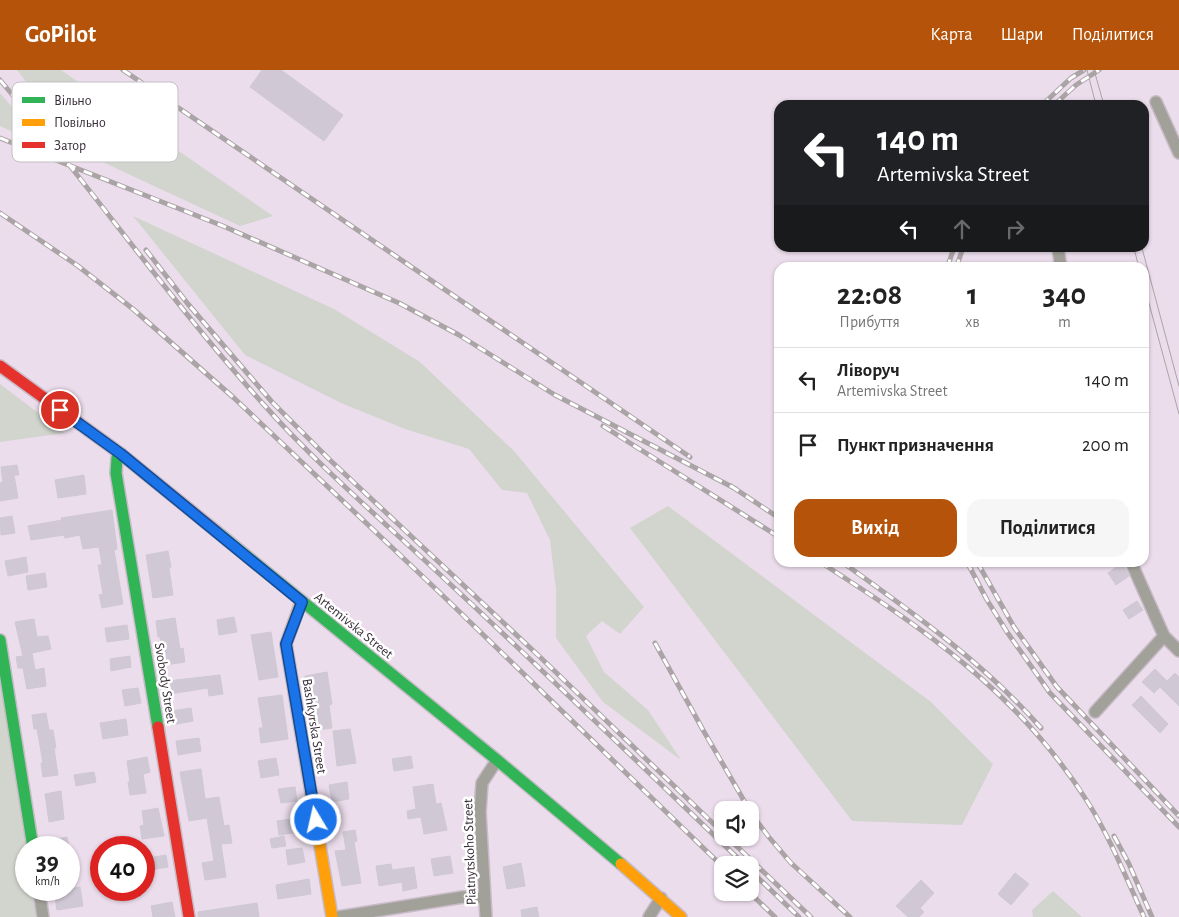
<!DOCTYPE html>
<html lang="uk">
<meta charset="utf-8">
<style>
body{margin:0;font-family:"Alegreya Sans",sans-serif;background:#f6f6f6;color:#222;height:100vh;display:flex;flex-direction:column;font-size:19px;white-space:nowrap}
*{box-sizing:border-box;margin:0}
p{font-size:16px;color:#767676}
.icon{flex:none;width:28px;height:28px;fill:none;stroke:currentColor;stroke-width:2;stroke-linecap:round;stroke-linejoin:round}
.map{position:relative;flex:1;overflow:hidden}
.sheet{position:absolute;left:774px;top:192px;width:375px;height:305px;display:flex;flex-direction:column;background:#fff;border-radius:15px;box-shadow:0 1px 4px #0004}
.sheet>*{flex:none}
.banner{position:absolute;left:774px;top:30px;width:375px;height:152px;border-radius:15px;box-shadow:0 1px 4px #0004;background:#202124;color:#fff;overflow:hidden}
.buttons{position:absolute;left:714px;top:731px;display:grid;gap:10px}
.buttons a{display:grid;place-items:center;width:45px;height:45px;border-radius:10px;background:#fff;box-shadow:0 1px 4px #0004;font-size:25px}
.speed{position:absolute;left:15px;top:766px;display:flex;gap:10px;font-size:25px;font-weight:700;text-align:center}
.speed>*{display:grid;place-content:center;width:65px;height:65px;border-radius:50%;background:#fff;box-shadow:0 1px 4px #0004;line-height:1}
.speed small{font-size:12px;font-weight:400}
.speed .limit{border:8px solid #d22;background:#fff;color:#111}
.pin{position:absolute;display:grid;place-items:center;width:42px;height:42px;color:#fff;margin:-21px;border:2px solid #fff;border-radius:50%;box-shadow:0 1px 5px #0007}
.me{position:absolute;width:55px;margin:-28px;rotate:351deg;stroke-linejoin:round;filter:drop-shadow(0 0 4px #0008)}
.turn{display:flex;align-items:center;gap:18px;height:105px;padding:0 20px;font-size:22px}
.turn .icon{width:65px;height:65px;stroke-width:2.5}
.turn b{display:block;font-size:35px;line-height:42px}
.lanes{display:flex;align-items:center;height:48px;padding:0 20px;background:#0003;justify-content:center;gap:25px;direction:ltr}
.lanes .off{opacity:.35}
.eta{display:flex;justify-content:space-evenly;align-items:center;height:85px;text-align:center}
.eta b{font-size:30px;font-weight:700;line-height:35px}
.action{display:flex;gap:10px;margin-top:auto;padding:10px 20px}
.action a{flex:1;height:58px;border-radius:15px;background:#b45309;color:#fff;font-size:20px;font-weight:700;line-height:58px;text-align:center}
.action a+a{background:#f6f6f6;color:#222}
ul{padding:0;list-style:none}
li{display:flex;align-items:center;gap:15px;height:65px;padding:0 20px;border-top:1px solid #e0e0e0}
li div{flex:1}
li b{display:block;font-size:19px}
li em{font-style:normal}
header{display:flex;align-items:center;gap:30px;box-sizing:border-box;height:70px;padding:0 25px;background:#b45309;color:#fff}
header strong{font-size:24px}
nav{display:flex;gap:28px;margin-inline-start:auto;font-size:18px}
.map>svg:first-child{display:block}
.green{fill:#d1d5ce}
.building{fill:#d0c8d5;stroke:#cec8d5}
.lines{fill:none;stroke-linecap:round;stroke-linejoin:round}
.street-casing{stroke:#c6bbc6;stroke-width:14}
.fast-casing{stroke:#c6bbc6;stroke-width:14}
.slow-casing{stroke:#c6bbc6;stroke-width:14}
.jam-casing{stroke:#c6bbc6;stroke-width:14}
.street{stroke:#a2a199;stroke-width:11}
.fast{stroke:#30b455;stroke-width:11}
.slow{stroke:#ff9f0a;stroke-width:11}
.jam{stroke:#e5322d;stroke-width:11}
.tram{stroke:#aba4a6;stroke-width:1}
.rail-casing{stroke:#aba4a6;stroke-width:5}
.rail{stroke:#fff;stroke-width:3;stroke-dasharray:9;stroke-linecap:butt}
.route-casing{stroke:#114b97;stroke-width:12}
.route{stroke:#1a73e8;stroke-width:9}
.labels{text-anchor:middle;stroke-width:5;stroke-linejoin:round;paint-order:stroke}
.street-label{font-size:14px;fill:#372d37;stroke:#fff}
.key{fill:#fff;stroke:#c3c0c3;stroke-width:1}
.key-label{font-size:14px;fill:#372d37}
</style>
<header>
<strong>GoPilot</strong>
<nav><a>Карта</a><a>Шари</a><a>Поділитися</a></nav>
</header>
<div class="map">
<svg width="1179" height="847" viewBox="0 0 1179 847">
<rect width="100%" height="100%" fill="#ecddec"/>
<path class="green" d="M17 0H61L273 146 240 156 81 82Z
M0 23 27 54 11 61 0 56Z
M133 146 334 239 420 292 514 381 644 537 620 564 602 551 586 566 604 602 648 640 681 690 603 632 556 568V520L550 470 527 423 502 420 469 379 405 359 341 333 245 285Z
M0 314 65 363 0 372Z
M668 436 931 632 993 694 962 755 852 751 630 458Z
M0 609 26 777V820H33L37 847H0Z
M1053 821 1082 847H1033L1032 840Z"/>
<path class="building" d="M262 0H281L343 45 324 71 250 17Z
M17 395 19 405H14L18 428 0 431V413L3 412 1 397Z
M84 405 86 424 58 428 55 410Z
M112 440 117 479 114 480 123 534 102 538 99 525 103 524 98 495H102L99 477 83 479 80 465 65 468 64 465 31 470 28 456 62 450 61 448Z
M12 446 15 463 1 465 0 448Z
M168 481 171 497 169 498 173 525 153 528 146 485Z
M26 487 28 502 8 506 5 491Z
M1122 493 1129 506 1116 515 1108 503Z
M45 503 47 517 28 520 26 506Z
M1137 531 1143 540 1129 549 1123 540Z
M234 547 237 562 219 565 217 550Z
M175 548 180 579 183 578 185 592 165 595 160 567H158L156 551Z
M34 549 37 567 48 566 51 579 32 583 35 600 44 598 46 616 27 619 23 598H18L16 587 23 586 15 552Z
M127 555 129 569 107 572 105 558Z
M271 562 278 607 259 610 251 565Z
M130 586 131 597 111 601 110 589Z
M1155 599 1167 611 1175 603 1179 607V636L1160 617 1154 623 1142 612Z
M327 602 332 634 329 635 332 658 317 660 314 637H312L305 606Z
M220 605 223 624 209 626 208 618 170 624 168 611Z
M138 618 141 633 125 636 122 620Z
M282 625 288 669 261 673 259 658H263L258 628Z
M1141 626 1168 654 1160 663 1132 635Z
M191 638 193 651 172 655 170 641Z
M46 643 49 660H53L56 678H54L58 705 43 707 41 693H43L37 659H34L32 645Z
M126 649 128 665 103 669 100 653Z
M350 659 356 693 337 696 333 661Z
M199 668 201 681 178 685 176 671Z
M411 686 413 698 394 701 392 689Z
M147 687 150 702 143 704 146 723 130 725 128 712H130L127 691Z
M276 688 279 705 261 708 258 691Z
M201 699 205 729 219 727 224 756 229 755 232 773 221 774 226 807 205 810 202 793 214 791 207 748 189 751 180 702Z
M94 702 96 712 76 716 74 705Z
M347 712 349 729 332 732 329 715Z
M433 714 436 734 441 733 447 760 424 764 421 747 408 749 407 741 416 739 413 717Z
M295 717 297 731 281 733 278 719Z
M61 721 64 749 49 752 45 724Z
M158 738 164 766 142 769 140 756 144 755 142 741Z
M298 748 300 762 279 765 277 751Z
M355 760 357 771 354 772 361 813 342 816 335 781 346 780 343 762Z
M284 766 286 776 272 778 270 769Z
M67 767 69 778H53L52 770Z
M302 778 305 792 288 795 286 780Z
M166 785 168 797 150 800 148 788Z
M450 786 453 803 434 806 431 789Z
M521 793 525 816 507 819 503 797Z
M391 794 392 800 414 797 417 818 403 821 402 812 379 816 376 796Z
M1015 803 1029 814 1011 835 998 824Z
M309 809 311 824 278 829 276 815Z
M921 810 934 823 920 838 924 842 919 847H908L896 836Z
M80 817 83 836 57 840 54 821Z
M172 832 175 847H153L151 836Z
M257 833 259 847H198V842Z
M537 837 539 847H522L521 840Z"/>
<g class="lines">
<g class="street-casing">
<path id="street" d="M1156 32 1179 83
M1058 178 1061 198
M1131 492 1164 566 1179 581
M1095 642 1164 566
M39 820 43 847
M338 847 463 827 484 828
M486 847 480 742 482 713 497 690
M649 847 661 828"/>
</g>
<g class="fast-casing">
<path id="fast" d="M121 384 117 388 116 403 158 657
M216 461 497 690 621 794
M0 570 33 778"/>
</g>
<g class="slow-casing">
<path id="slow" d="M301 532 286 574 332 847
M621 794 681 847"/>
</g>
<g class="jam-casing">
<path id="jam" d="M0 296 121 384 216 461
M158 657 189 847"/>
</g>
<use href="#street" class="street"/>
<use href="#fast" class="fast"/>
<use href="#slow" class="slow"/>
<use href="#jam" class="jam"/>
<path class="tram" d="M1087 0 1096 35
M1094 0 1104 35
M1134 178 1139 198
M1142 178 1179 316
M1144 215 1179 344"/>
<g class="rail-casing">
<path id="rail" d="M123 0 690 387
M0 10C91 117 171 232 265 336 321 399 388 455 449 513 549 606 647 701 745 795
M1042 35 1071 8 1084 0
M1054 35 1076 15 1099 0
M0 68 223 156 399 233 459 265 555 325 736 419
M0 143 78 196 133 239 234 328 438 521 722 796
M146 180 188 234 272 332 331 391 540 587 722 762
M947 198 954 178
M956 198 963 178
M603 356 779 467
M731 416 779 448
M820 492C925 559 1019 624 1087 731 1110 767 1126 808 1144 847
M842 492C913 543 983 592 1041 658
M967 492 987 530 1007 562 1050 623 1179 757
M977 492 1014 557 1057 617 1179 746
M655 573 703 660 753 746 768 766 791 793 850 847
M1114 766 1129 794 1152 847
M728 768 811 847
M750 800 799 847
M749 822 775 847"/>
</g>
<use href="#rail" class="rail"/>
</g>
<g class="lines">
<g class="route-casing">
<path id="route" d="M60 340 121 384 302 532 286 574 316 750"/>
</g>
<use href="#route" class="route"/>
</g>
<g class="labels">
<g class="street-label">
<text transform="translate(354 555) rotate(39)" y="5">Artemivska Street</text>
<text transform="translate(166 613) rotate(81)" y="5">Svobody Street</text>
<text transform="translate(315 656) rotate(81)" y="5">Bashkyrska Street</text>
<text transform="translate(469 782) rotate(-92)" y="5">Piatnytskoho Street</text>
</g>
</g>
<rect x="12" y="12" width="166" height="80" rx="8" class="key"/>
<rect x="22" y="27" width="23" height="6" fill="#30b455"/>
<rect x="22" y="49" width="23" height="7" fill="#ff9f0a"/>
<rect x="22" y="72" width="23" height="6" fill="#e5322d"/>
<g class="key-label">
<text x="54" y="35">Вільно</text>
<text x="54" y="57">Повільно</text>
<text x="54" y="80">Затор</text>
</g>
</svg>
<div class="buttons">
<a><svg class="icon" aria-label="sound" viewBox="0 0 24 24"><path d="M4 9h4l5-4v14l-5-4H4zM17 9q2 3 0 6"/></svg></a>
<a><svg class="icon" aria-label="layers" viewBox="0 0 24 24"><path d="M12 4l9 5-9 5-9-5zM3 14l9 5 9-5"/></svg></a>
</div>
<div class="speed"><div>39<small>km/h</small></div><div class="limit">40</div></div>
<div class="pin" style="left:60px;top:340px;background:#d93025"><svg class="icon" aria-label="arrive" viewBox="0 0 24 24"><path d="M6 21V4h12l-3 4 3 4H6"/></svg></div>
<svg class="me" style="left:316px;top:750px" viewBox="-20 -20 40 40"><circle r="17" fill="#1a73e8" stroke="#fff" stroke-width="3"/><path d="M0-11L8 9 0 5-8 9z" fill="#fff"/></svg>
<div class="banner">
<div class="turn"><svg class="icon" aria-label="left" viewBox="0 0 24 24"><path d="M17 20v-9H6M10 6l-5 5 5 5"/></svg><div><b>140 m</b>Artemivska Street</div></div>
<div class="lanes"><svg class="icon" aria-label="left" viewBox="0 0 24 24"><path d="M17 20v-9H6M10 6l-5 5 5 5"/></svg><svg class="icon off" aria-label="ahead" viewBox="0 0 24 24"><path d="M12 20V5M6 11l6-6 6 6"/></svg><svg class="icon off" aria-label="right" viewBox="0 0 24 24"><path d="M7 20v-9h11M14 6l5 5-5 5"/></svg></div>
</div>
<section class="sheet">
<div class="eta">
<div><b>22:08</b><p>Прибуття</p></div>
<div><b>1</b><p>хв</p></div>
<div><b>340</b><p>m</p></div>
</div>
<ul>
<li><svg class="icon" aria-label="left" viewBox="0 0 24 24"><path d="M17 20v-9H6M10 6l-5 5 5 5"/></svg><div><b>Ліворуч</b><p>Artemivska Street</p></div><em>140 m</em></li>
<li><svg class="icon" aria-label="arrive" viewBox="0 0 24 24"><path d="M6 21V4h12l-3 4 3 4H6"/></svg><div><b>Пункт призначення</b></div><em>200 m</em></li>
</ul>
<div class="action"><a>Вихід</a><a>Поділитися</a></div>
</section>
</div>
